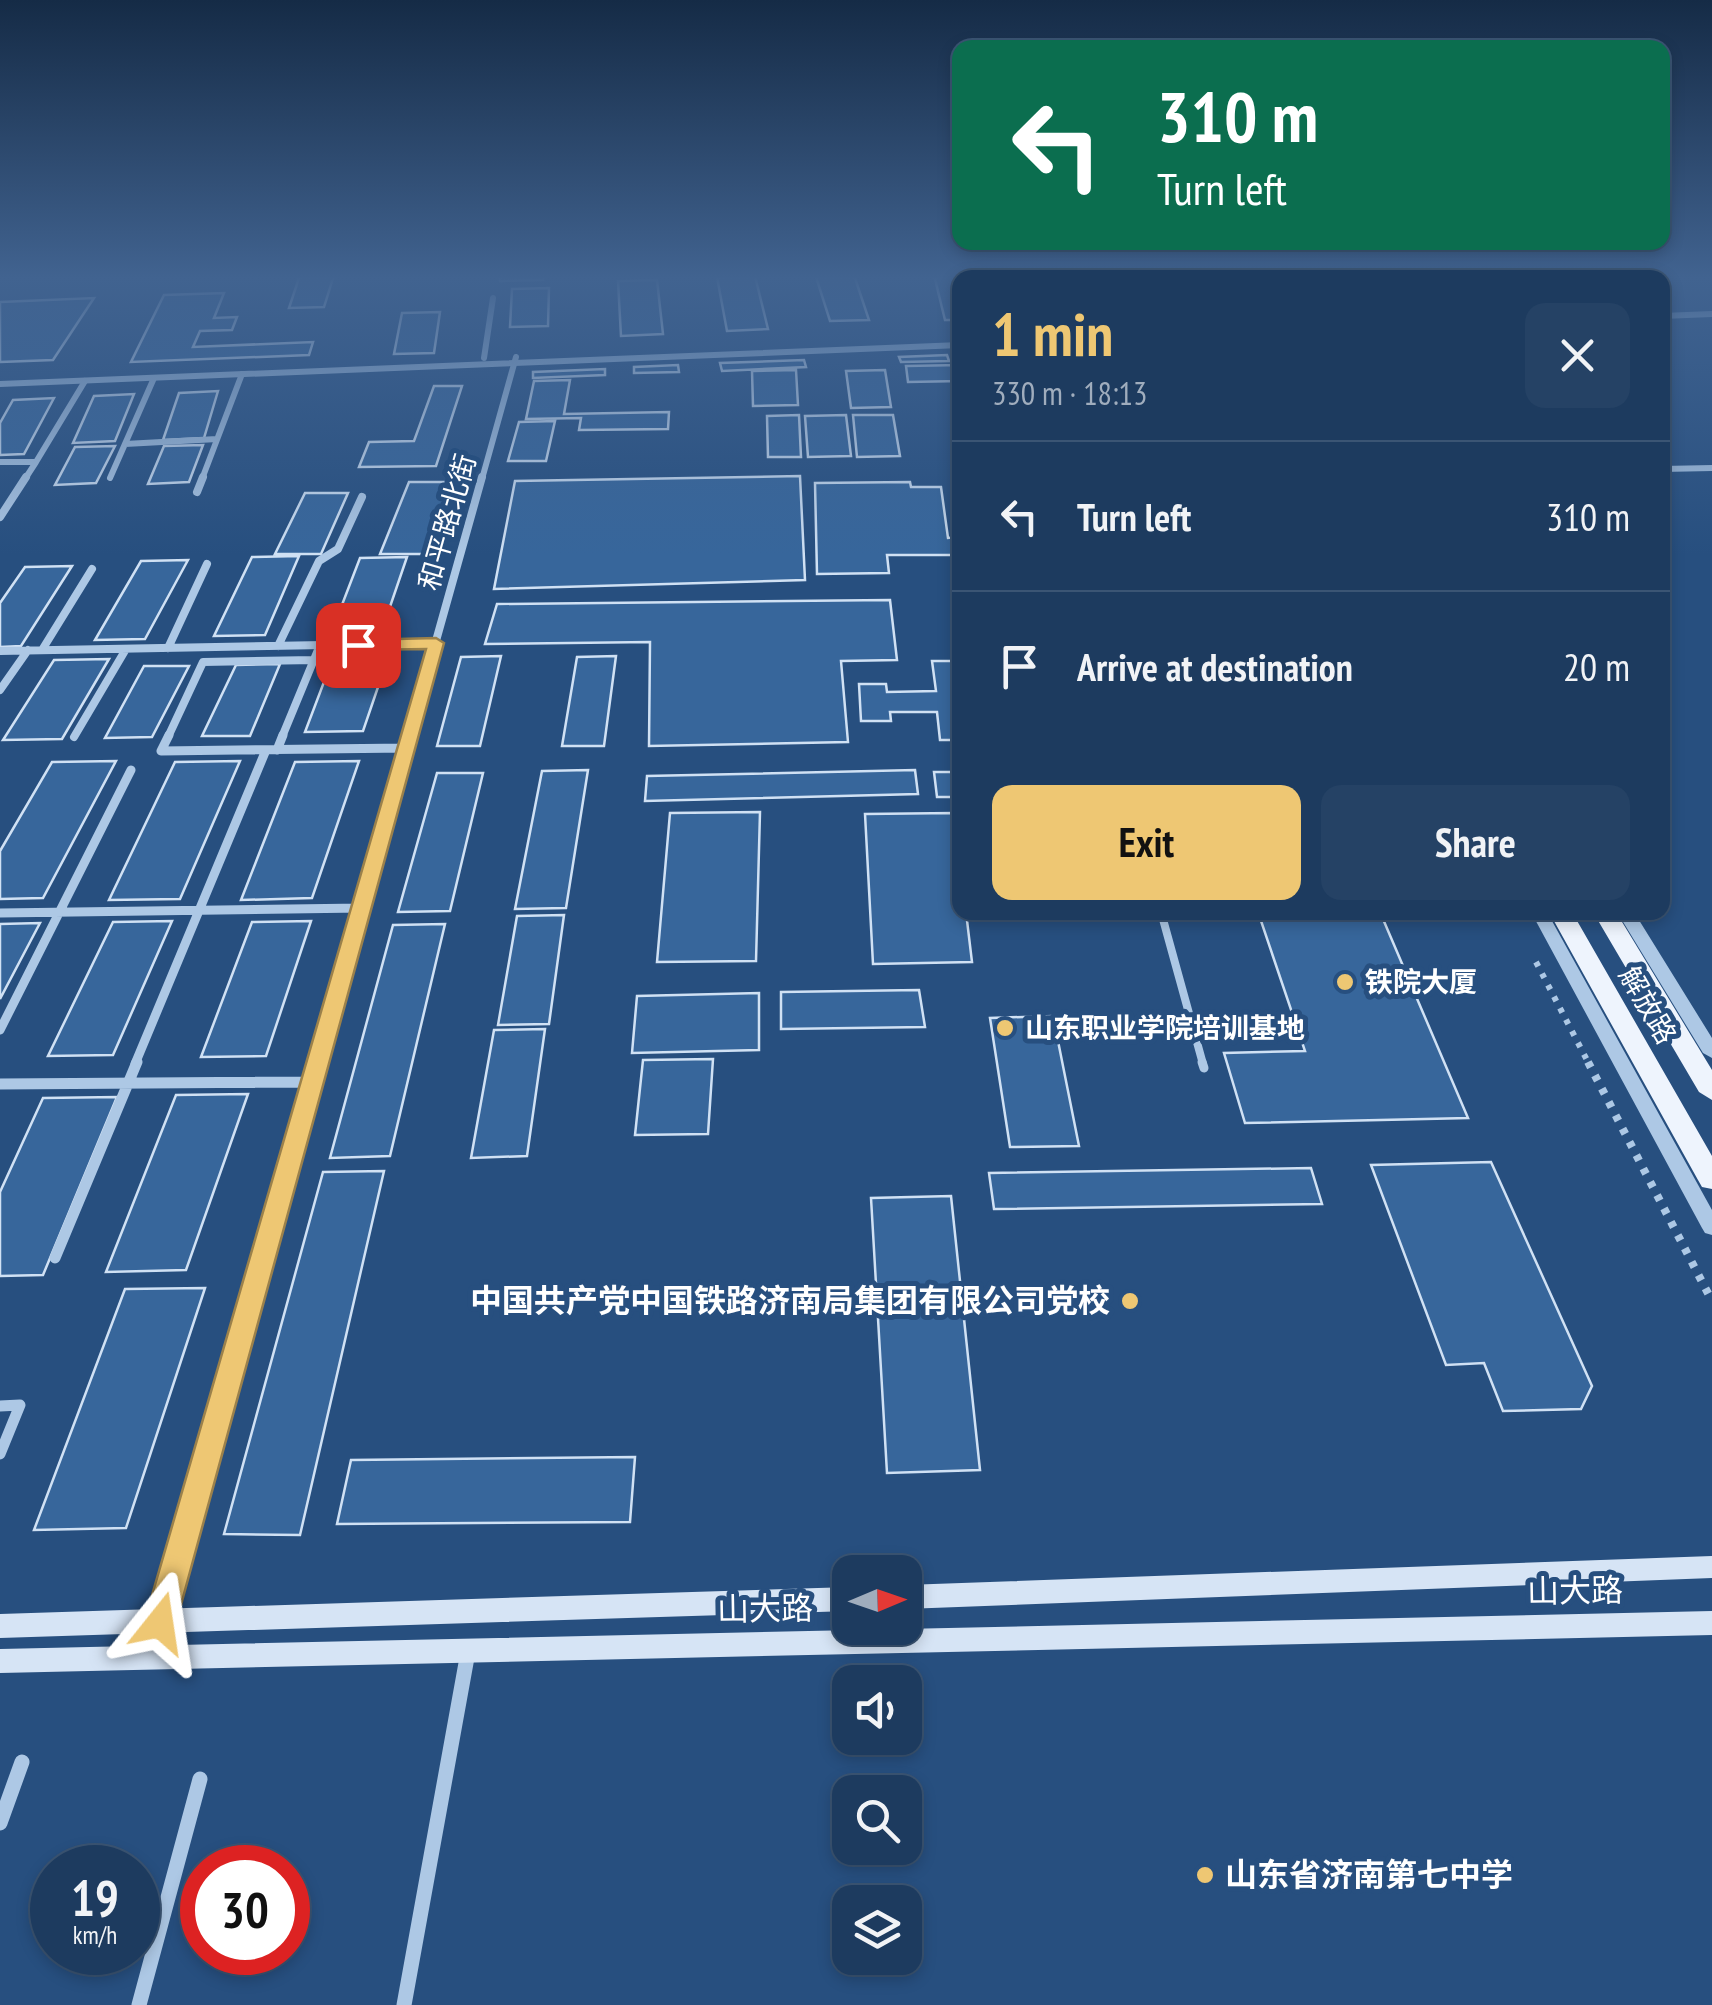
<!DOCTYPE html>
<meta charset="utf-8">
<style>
body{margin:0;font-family:"PT Sans Narrow","Noto Sans SC",sans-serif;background:#254265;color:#f1f3f6;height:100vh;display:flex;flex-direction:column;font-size:38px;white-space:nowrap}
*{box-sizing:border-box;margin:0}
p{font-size:32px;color:#a0adbd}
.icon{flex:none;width:55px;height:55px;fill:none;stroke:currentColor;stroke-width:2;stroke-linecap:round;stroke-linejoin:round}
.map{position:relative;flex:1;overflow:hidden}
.panel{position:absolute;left:952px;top:270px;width:718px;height:650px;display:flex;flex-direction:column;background:#1d3b5f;border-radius:20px;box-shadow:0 5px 15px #0003,0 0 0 2px #3b5574}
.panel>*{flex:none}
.top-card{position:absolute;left:952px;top:40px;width:718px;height:210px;border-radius:20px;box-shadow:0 5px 15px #0003,0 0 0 2px #3b5574;background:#0b6e4f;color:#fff;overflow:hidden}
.needle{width:65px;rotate:88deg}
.controls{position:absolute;left:832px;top:1555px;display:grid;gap:20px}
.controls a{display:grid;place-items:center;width:90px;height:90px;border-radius:20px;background:#1d3b5f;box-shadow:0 5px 15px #0003,0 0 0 2px #3b5574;font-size:50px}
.speed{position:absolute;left:30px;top:1845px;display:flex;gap:20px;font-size:50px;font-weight:700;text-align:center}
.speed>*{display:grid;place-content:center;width:130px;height:130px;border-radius:50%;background:#1d3b5f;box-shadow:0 5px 15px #0003,0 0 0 2px #3b5574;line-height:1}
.speed small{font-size:25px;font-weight:400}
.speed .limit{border:15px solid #d22;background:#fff;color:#111}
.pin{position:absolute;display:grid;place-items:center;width:85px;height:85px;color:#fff;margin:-42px;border-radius:20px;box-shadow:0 5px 15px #0006}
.me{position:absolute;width:110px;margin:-55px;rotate:15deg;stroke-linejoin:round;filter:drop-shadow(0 0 8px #0008)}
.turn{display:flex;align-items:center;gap:35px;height:210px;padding:0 40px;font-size:45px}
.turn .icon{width:130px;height:130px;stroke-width:2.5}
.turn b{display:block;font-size:70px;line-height:85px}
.round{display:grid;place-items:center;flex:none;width:105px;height:105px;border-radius:20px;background:#254265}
.summary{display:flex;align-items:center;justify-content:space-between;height:170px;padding:0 40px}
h1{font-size:60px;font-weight:800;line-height:75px;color:#eec773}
.button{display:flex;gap:20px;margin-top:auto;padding:20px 40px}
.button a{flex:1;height:115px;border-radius:20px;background:#eec773;color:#111;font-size:40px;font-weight:800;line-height:115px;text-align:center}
.button a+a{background:#254265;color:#f1f3f6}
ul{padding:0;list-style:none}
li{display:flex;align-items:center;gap:30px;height:150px;padding:0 40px;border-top:2px solid #3b5574}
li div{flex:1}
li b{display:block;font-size:38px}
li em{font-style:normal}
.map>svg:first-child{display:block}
.building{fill:#37669b;stroke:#d0e1f4;stroke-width:2.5}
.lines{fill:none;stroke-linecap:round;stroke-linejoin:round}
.path-far1{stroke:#adc8e5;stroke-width:6;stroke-dasharray:5 8;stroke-linecap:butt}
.path{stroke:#adc8e5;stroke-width:8;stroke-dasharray:6 9;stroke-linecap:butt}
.service-far1{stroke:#adc8e5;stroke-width:8}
.service{stroke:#adc8e5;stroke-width:9}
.minor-far4{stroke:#adc8e5;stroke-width:6}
.minor-far3{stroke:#adc8e5;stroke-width:8}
.minor-far2{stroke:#adc8e5;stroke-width:9}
.minor-far1{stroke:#adc8e5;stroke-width:11}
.minor{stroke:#adc8e5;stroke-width:15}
.tertiary{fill:#adc8e5;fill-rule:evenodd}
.secondary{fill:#d6e4f5;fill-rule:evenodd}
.primary{fill:#eef4fd;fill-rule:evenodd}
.route{fill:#eec773;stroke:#9b814b;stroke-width:2.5}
.poi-dot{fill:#eec773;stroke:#274f7f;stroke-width:4}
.labels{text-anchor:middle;stroke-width:10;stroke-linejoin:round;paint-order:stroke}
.street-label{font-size:28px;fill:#fff;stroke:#274f7f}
.poi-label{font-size:28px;font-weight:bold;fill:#fff;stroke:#274f7f;text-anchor:start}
.near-poi-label{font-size:32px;font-weight:bold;fill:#fff;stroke:#274f7f;text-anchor:end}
.near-street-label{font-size:32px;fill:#fff;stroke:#274f7f}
</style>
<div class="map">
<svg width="1712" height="2005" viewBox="0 0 1712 2005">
<rect width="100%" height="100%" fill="#274f7f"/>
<path class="building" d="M300 275H334L324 307 289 308Z
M500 275H544L543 280 500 281Z
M854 275 869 320 830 321 816 277Z
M934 275H978L960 278V320H945Z
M755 276 768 329 727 331 717 277Z
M657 280 663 334 621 336 618 281Z
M549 288 548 326 510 327 512 289Z
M224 293 214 318 237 317 232 330 200 331 193 347 313 342 309 355 131 362 164 295Z
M94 298 53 360 0 362V302Z
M440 312 434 353 394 354 402 313Z
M947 355 949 361 901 362 899 357Z
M804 360 806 367 722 371 720 363Z
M678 365 679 372 634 373V367Z
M960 365V381L908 382 906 366Z
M605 369V375L533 378V372Z
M796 370 798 405 753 406 752 371Z
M885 370 891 407 851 408 846 371Z
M570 380 564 414 669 412 668 429 579 430 581 418 526 419 534 381Z
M434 386H462L436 466 359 467 369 442 414 441Z
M218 391 204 438 163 440 179 393Z
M134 394 115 441 73 443 94 396Z
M54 398 24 454 0 455V423L13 400Z
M799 415 801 457H768L767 416Z
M846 415 851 456 808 457 805 416Z
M853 415H893L900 456 857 457Z
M555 421 546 461H508L519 422Z
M203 445 189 482 148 484 164 446Z
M115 446 96 483 55 485 75 447Z
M800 476 805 580 494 589 515 481Z
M409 482H450L424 554H380Z
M910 482 911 487H941L948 538 958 537 960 555H887L889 573 817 574 815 483Z
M305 493H348L321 554H275Z
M299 556 265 635 214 636 252 557Z
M407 557 380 636H330L360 558Z
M188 560 145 639 95 640 141 561Z
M72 566 21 646 0 647V603L25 567Z
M890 600 897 660 841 661 848 742 649 746 650 642 485 644 497 604Z
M390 652 363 731 305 732 335 653Z
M501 656 480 746H437L461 657Z
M616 656 604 746H562L577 657Z
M109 659 62 739 3 740 54 660Z
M932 661H960V740H940L937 712H890L891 721H861L859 684H886L887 692 936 691Z
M280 664 250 736H202L236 665Z
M144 666H189L152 737 105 738Z
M116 761 43 898 0 899V851L52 762Z
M240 761 180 899 109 900 175 762Z
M359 761 312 898 241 900 295 762Z
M588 770 566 908 515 909 542 771Z
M915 770 918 794 645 801 647 776Z
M934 772H960V797H937Z
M437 773H483L450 911 398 912Z
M760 812 756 961 657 962 670 813Z
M954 813 960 864V912H966L972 962 873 964 865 814Z
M1258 912H1380L1468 1118 1245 1123 1224 1053 1305 1051Z
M564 915 549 1024 498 1025 517 916Z
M172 921 113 1055 48 1056 113 922Z
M311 921 266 1056 201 1057 252 922Z
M40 923 0 999V924Z
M445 924 390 1156 330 1158 393 925Z
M919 990 925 1027 781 1029V992Z
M759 993V1050L632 1053 637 996Z
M1053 1016 1079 1146 1010 1147 990 1018Z
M545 1029 527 1156 471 1158 494 1030Z
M713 1059 708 1134 635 1135 643 1060Z
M248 1094 186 1270 106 1272 176 1095Z
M117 1097 43 1275 0 1276V1192L43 1098Z
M1491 1162 1592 1386 1581 1409 1503 1411 1484 1363 1446 1365 1371 1165Z
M1311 1168 1322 1204 994 1209 989 1173Z
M384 1171 300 1535 224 1534 323 1172Z
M951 1196 980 1470 887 1473 871 1198Z
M205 1288 126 1528 34 1530 125 1289Z
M635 1457 630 1522 337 1524 351 1460Z"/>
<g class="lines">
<path class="path-far1" d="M1536 962 1589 1064"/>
<path class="path" d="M1588 1062 1712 1301"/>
<path class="service-far1" d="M1161 912 1203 1064"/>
<path class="service" d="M1202 1062 1204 1068"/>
<path class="minor-far4" d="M484 358 493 298
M125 444 217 439
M0 462H36L85 381
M1662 469 1712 468
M110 478 154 378
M25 479 36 462
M202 479 242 374
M482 479 516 357"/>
<path class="minor-far3" d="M197 492 203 477
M0 517 26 477
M278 646 319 561 338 549 362 497
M168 648 207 564
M42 650 92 569
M0 651 436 643
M0 690 28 650
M74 737 126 649
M168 737 203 662 314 660
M282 737 320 645
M409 737 482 477"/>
<path class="minor-far2" d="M169 735 161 751 406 748
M277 750 283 735
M0 913 361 908
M0 1030 131 770
M135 1064 266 750
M317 1064 410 735"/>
<path class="minor-far1" d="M0 1084 312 1082
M55 1258 137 1062
M0 1406 20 1405 0 1454
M200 1479 318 1062"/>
<path class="minor" d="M160 1622 201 1477
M0 1823 22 1762
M139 2005 200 1779
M404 2005 468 1652"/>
<path class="tertiary" d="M1180 275H1188L1190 278H1181Z
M1712 311V317L1662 319V313Z
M960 342V348L0 387V381Z
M1531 912H1547L1712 1210V1235L1705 1233 1702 1228Z
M1617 912H1634L1712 1038V1058L1703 1053Z"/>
<path class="secondary" d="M1712 1556V1578L905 1609V1585Z
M850 1587V1611L0 1638V1614Z
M1712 1611V1635L0 1673V1649Z"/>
<path class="primary" d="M1193 275H1205L1206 278H1193Z
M1228 275H1240L1226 278Z
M1549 912H1572L1712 1156V1189L1702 1187 1698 1180Z
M1593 912H1616L1712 1070V1100L1699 1092Z"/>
</g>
<linearGradient id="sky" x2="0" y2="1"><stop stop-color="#152b46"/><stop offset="0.5" stop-color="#416390"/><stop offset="1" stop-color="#416390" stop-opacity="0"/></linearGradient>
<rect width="1712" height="555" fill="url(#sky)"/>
<path class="route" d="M436 638 444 643 176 1623 171 1633 160 1637 148 1633 144 1623 426 649 358 650 350 645 358 640Z"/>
<g class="poi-dot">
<circle cx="1345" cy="982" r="10"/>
<circle cx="1005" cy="1028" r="10"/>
<circle cx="1130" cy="1301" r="10"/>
<circle cx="1205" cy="1875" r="10"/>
</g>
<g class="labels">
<g class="street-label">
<text transform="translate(447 522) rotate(-74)" y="10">和平路北街</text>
<text transform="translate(1648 1005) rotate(60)" y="10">解放路</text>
</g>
<g class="poi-label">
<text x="1365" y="992">铁院大厦</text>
<text x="1025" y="1038">山东职业学院培训基地</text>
</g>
<g class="near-poi-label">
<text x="1110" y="1312">中国共产党中国铁路济南局集团有限公司党校</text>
<text x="1225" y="1886" text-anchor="start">山东省济南第七中学</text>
</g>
<g class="near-street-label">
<text transform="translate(1575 1591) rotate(-1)" y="11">山大路</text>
<text transform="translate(765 1609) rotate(-1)" y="11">山大路</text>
</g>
</g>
</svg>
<div class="controls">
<a><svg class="needle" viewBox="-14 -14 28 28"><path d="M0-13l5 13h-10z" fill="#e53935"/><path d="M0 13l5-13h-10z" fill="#a0adbd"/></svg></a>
<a><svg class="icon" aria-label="sound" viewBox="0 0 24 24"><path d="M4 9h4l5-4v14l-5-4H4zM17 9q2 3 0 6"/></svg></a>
<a><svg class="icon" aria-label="search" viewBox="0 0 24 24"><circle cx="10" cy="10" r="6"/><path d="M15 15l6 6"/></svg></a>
<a><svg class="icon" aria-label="layers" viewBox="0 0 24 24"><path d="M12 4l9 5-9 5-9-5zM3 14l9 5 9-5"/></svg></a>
</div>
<div class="speed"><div>19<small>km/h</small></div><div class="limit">30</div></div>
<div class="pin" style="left:358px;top:645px;background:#d93025"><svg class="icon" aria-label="arrive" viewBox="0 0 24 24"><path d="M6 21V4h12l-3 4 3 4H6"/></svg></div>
<svg class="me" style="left:160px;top:1623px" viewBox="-20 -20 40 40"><path d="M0-17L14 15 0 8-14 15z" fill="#eec773" stroke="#fff" stroke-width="4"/></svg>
<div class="top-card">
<div class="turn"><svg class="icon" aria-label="left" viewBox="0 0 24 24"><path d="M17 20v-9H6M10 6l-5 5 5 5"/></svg><div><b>310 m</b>Turn left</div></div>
</div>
<section class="panel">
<div class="summary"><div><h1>1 min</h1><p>330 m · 18:13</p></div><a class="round"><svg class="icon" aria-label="close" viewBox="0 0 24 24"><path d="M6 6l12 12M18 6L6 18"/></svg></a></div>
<ul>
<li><svg class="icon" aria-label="left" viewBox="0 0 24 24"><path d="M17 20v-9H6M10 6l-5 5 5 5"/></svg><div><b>Turn left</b></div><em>310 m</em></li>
<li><svg class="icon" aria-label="arrive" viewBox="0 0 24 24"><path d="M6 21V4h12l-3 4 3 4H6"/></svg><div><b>Arrive at destination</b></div><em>20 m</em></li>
</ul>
<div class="button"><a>Exit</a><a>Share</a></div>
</section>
</div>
